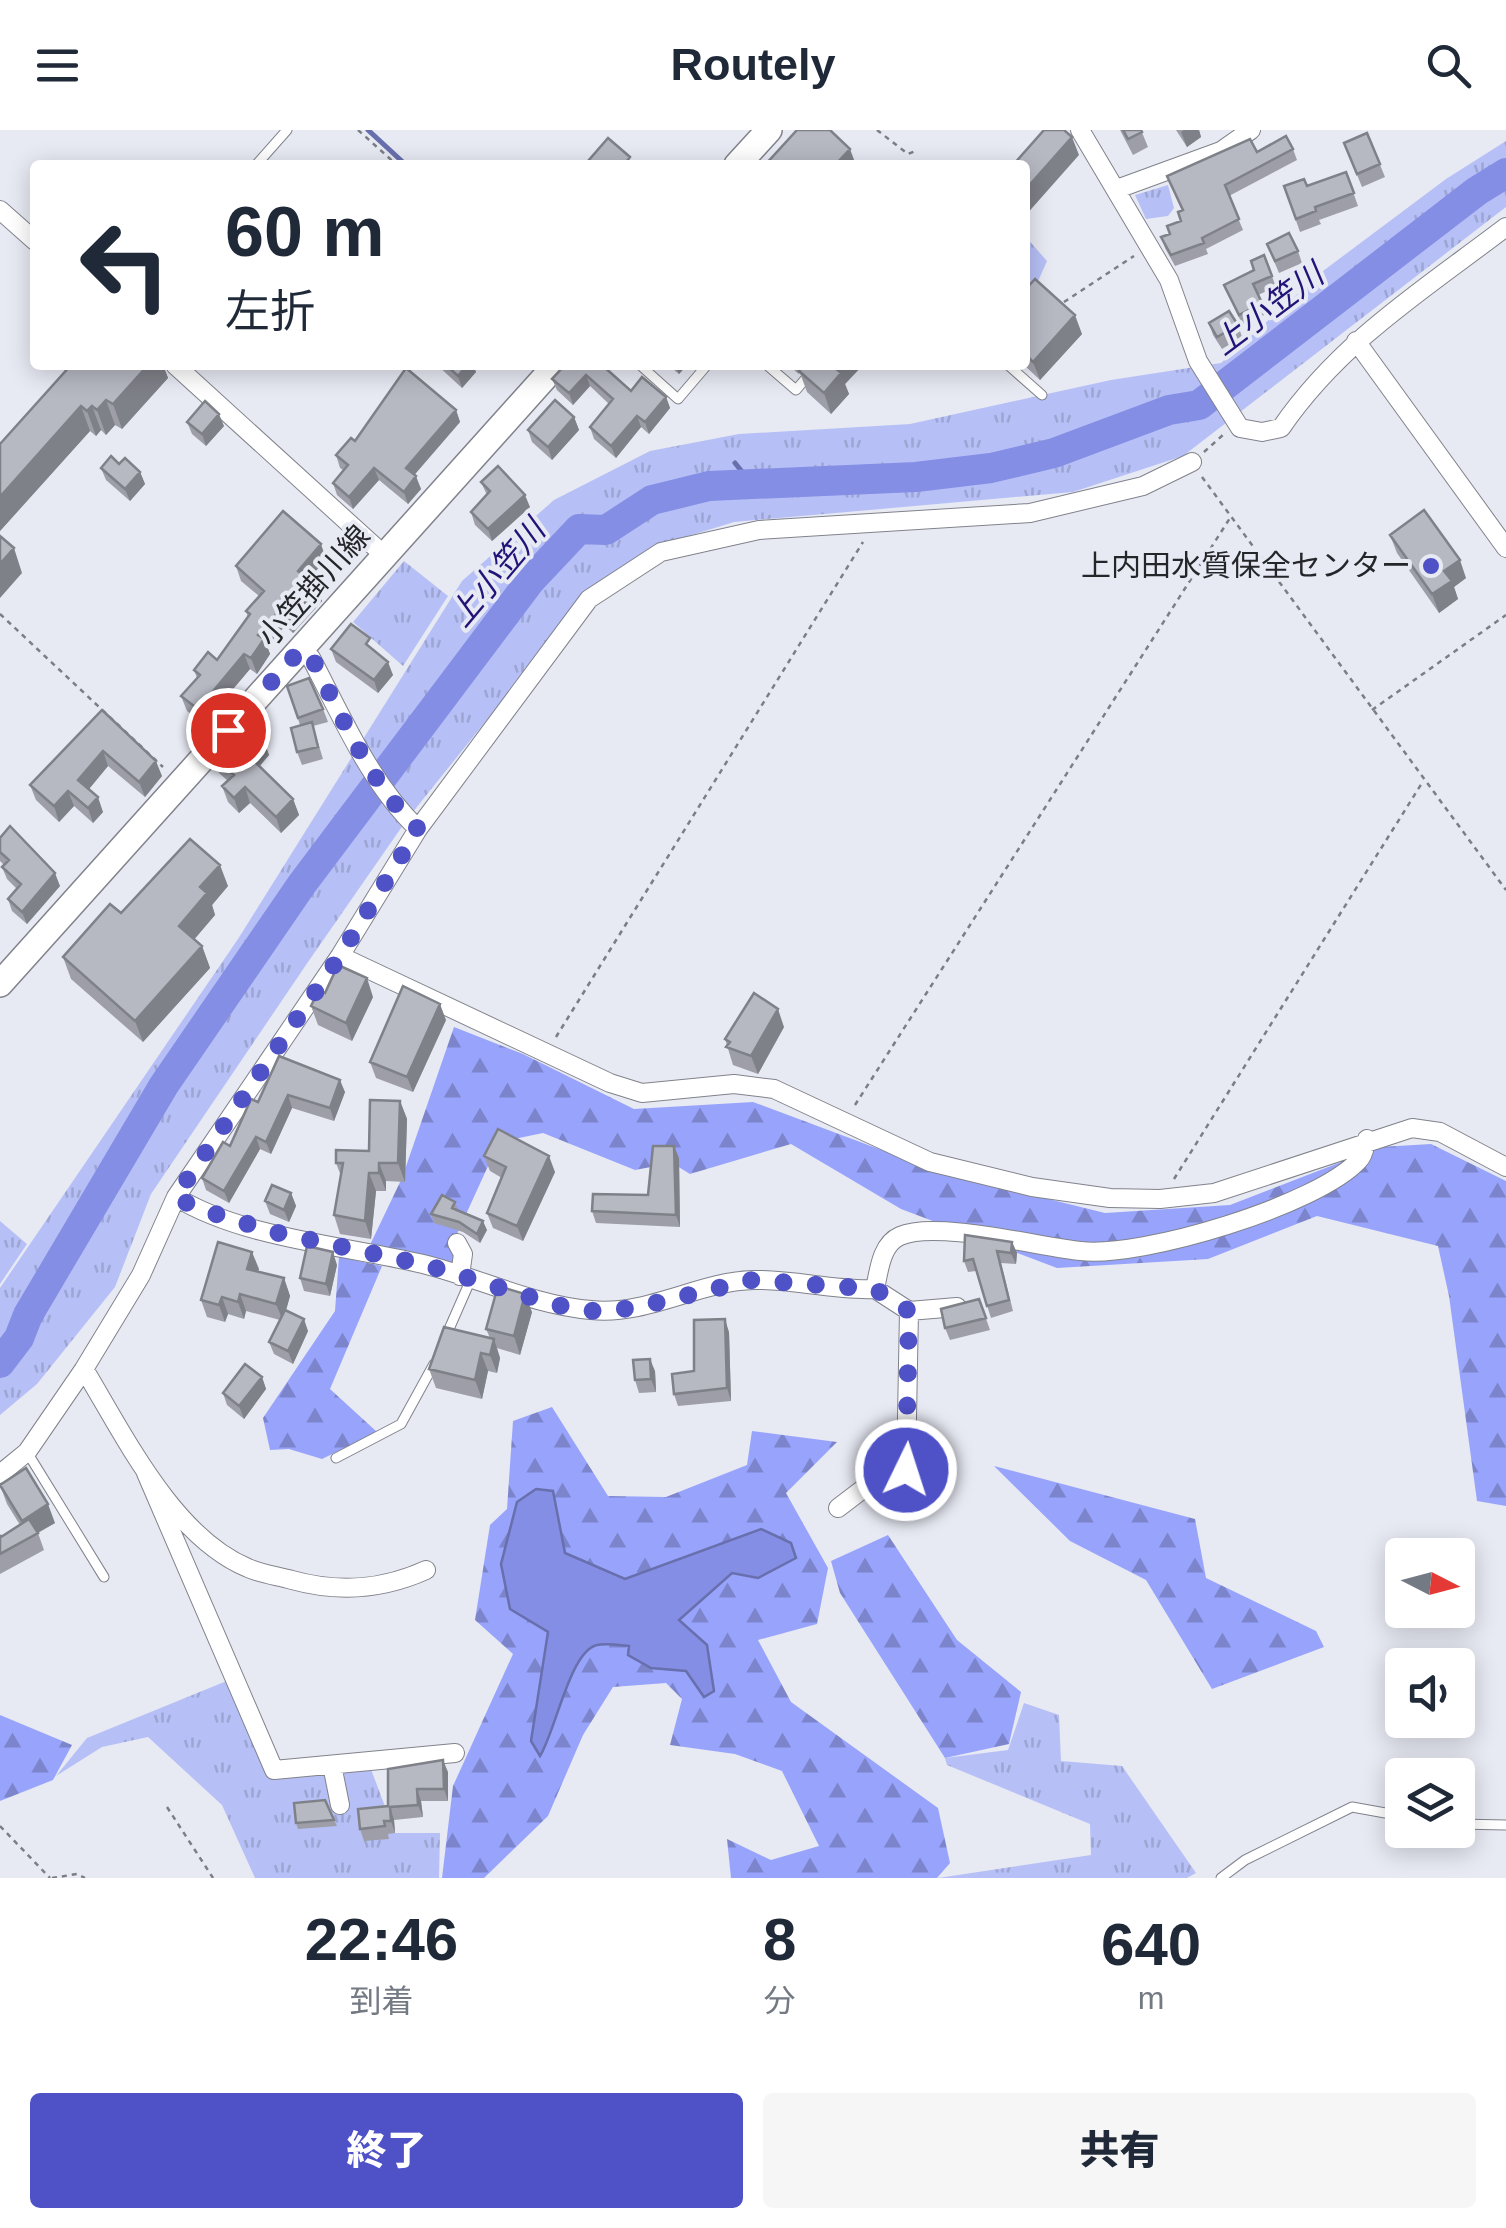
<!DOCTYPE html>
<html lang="ja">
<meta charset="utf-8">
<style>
body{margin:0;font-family:Helvetica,"Noto Sans JP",sans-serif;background:#f6f6f7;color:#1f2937;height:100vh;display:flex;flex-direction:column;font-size:38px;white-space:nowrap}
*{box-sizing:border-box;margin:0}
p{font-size:32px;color:#747a83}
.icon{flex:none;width:55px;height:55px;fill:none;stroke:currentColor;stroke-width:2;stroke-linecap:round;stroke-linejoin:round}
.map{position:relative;height:1748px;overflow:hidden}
.panel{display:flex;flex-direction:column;background:#fff;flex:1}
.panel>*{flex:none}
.banner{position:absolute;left:30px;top:30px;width:1000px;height:210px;border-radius:10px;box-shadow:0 5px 25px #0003;background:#fff;color:#1f2937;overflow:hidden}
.needle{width:65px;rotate:96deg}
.fabs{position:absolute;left:1385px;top:1408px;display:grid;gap:20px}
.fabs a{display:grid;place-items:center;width:90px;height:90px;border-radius:10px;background:#fff;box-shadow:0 5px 25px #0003;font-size:50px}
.pin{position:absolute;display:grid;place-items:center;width:85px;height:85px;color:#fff;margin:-42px;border:5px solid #fff;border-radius:50%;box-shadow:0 2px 10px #0007}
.me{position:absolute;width:110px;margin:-55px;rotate:4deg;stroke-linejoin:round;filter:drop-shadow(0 0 8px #0008)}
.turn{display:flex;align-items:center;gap:35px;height:210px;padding:0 30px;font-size:45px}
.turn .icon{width:130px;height:130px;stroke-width:2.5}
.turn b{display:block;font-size:70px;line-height:85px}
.eta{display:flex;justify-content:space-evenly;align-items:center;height:170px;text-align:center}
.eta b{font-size:60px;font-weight:800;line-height:70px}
.action{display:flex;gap:20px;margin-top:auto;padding:20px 30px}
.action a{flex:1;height:115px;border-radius:10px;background:#4f51c7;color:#fff;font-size:40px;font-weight:800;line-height:115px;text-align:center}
.action a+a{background:#f6f6f7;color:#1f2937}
header{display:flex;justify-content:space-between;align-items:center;height:130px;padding:0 30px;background:#fff;font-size:45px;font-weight:800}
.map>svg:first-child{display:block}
.grass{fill:url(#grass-tufts)}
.forest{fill:url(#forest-firs)}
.water{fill:#848ee5;stroke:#686fad;stroke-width:2.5}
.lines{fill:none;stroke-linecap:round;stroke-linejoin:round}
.stream{stroke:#686fad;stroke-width:5}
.river{stroke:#848ee5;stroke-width:30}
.lane-casing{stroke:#81838c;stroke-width:11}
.street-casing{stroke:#81838c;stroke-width:20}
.secondary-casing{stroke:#81838c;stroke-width:28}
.path{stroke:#7c7e85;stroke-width:2.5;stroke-dasharray:5 5;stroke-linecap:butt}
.lane{stroke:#fff;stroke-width:9}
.street{stroke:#fff;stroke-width:18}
.secondary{stroke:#fff;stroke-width:25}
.wall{fill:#9d9ea7}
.shaded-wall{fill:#7f8188}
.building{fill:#b6b8c2;stroke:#7f8188;stroke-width:2.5}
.route{stroke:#4f51c7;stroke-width:18;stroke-dasharray:0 32.4}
.poi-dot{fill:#4f51c7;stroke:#e7e9f3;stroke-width:4}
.labels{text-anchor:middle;stroke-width:8;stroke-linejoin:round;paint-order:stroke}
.poi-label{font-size:30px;fill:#25262a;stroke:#e7e9f3;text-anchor:end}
.street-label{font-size:30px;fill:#25262a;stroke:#e7e9f3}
.water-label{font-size:32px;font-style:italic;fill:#221379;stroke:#e7e9f3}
</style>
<header><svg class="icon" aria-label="menu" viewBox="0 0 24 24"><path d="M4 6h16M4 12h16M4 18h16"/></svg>Routely<svg class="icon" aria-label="search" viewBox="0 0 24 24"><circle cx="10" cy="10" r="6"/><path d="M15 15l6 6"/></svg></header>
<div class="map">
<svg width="1506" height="1748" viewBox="0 0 1506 1748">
<defs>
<pattern id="grass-tufts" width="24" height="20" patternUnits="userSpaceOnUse" patternTransform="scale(2.5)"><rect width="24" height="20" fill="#b7c0f6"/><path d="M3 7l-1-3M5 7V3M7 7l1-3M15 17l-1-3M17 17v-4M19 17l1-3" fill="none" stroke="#9da5d3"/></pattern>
<pattern id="forest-firs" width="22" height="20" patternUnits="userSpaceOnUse" patternTransform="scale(2.5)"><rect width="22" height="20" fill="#98a4fc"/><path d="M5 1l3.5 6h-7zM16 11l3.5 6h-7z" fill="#7c85cc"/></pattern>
</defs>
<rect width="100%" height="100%" fill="#e7e9f3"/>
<path class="grass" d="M1506 11V77L1183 326 1073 362 734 392 656 416 588 464 408 688 308 832 151 1064 115 1157 37 1254 0 1285V1158L238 809 462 451 554 370 650 321 739 304 910 294 1111 250 1221 233 1323 141 1446 49Z
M1168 55 1174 78 1168 86 1146 89 1135 65Z
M1025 106 1047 131 1031 167 1025 160Z
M404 431 448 466 403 536 353 492Z
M0 1091 27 1114 0 1154Z
M234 1548 276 1631 366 1626 395 1703H440L439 1748H255L222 1675 148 1607 102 1617 56 1646 87 1608Z
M1024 1573 1059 1585 1061 1631 1122 1636 1196 1743 1187 1748H938L1091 1725 1090 1694 947 1635 945 1628 1008 1620Z"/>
<path class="forest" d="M454 897 523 924 634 979 753 972 943 1043 1105 1083 1230 1075 1380 1017 1431 1014 1506 1051V1376L1477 1371 1449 1166 1438 1116 1317 1086 1208 1129 1057 1138 901 1079 791 1014 690 1044 672 1033 635 1040 543 1003 499 1012 457 1104 465 1143 369 1117 402 1048Z
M339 1127 382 1136 330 1259 377 1302 322 1329 289 1319 270 1320 263 1288 335 1181Z
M552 1277 608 1366 666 1367 747 1335 752 1301 837 1312 786 1363 828 1438 817 1494 758 1510 791 1572 938 1678 950 1733 937 1748H731L727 1709 771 1730 819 1716 782 1641 735 1624 670 1615 682 1569 666 1553 613 1557 583 1605 548 1686 484 1748H442L453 1656 513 1524 475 1490 490 1395 507 1379 513 1291Z
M994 1336 1195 1389 1206 1448 1316 1501 1324 1517 1212 1559 1146 1450 1070 1411Z
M888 1405 957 1510 1021 1562 1009 1614 945 1628 840 1463 831 1431Z
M0 1585 72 1615 53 1650 0 1671Z"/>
<path class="water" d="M536 1359 553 1361 565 1423 625 1449 761 1399 791 1413 796 1428 758 1448 732 1443 679 1490 707 1515 714 1561 704 1567 686 1541 651 1538 628 1525 629 1516C619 1515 607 1513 597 1515 570 1521 556 1600 540 1626L531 1611 548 1502 510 1479 501 1434 517 1372Z"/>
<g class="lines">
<path class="stream" d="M368 0 406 35
M735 333 752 354"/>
<path class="river" d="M0 1233 19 1208 28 1185 164 955 302 754 530 451 579 399 606 400 652 370 709 356 916 347 991 338 1054 323 1169 280 1199 275 1477 61 1506 43"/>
<g class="lane-casing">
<path id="lane" d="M256 35 287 0
M640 235 678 269 707 235
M767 235 796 260 817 235
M1008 235 1042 265
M446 1206 471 1149
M27 1322 104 1447
M336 1328 401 1294 434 1234
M1458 1694 1506 1695
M1221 1748 1245 1730 1352 1677 1402 1686"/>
</g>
<g class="street-casing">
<path id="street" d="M1080 0 1169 150 1198 231 1240 298 1262 302 1281 298C1340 212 1423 160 1506 97
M1117 59 1221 21 1251 0
M0 80 35 111
M1356 211 1506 418
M175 235 385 426
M301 519 311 528C342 587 370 653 418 699
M340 826 610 953 642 963 734 954 774 959 930 1032 1032 1057 1110 1068 1160 1069 1214 1063 1412 998 1440 1002 1506 1037
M176 1067C242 1108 347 1116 423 1134 479 1148 533 1175 591 1180 648 1186 699 1151 754 1150 795 1149 834 1161 875 1159 879 1141 881 1114 900 1106 936 1090 1040 1117 1081 1121 1142 1128 1318 1075 1359 1030 1364 1025 1365 1016 1367 1009
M457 1113 463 1124 460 1146
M875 1159 909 1181 957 1177
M84 1239C124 1305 173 1407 248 1438 261 1444 278 1446 292 1450 339 1463 382 1460 426 1440
M146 1343 274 1640 455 1623
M0 1344 27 1322 84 1239 141 1145 176 1067 340 826 418 699 589 469 661 422 759 400 1030 383 1143 356 1192 332
M838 1378 880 1346 906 1340 909 1181
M332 1635 340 1675"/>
</g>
<g class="secondary-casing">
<path id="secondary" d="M737 35 769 0
M0 854 556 235"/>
</g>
<path class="path" d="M358 0 397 35
M877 0 908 24 918 20
M1064 172 1134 126
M1204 322 1224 304
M1202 347 1506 760
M0 484 163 637
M1372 580 1506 485
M556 907 863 412
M855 975 1230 388
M1174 1049 1422 653
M167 1677 213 1748
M0 1696 50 1748
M52 1748 77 1744 85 1748"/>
<use href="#lane" class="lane"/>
<use href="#street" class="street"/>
<use href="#secondary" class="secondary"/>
</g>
<path class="wall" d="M1120 0H1141L1148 17 1133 25Z
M1176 0H1199L1201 7 1187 17Z
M1367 3 1385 47 1362 57 1344 13Z
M1293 19 1297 30 1229 66 1243 100 1206 119 1208 124 1175 136 1165 118 1161 107 1170 104 1181 91 1182 81 1167 46 1257 22Z
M1346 42 1358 76 1319 90 1321 94 1300 102 1284 56H1307Z
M1267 114 1298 121 1302 133 1279 143Z
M1264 125 1276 157 1258 165 1266 184 1243 196 1224 155 1254 140Z
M1025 160 1082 204 1040 250 1024 235Z
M1209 193 1238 195 1242 207 1222 219 1213 205Z
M71 235H163L168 248 122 299 115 295 106 305 101 300 96 306 90 301 0 401V314Z
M437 235H473L476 242 462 258Z
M668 235H687L679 244Z
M788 235H863L845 254 849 264 831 284 807 262 800 243 799 244Z
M606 238 631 261 666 267 670 278 649 304 641 297 616 328 594 309 590 297 609 274 590 256 573 275 557 260 552 249Z
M456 280 460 292 414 345 421 359 408 374 379 350 353 379 337 365 333 353 343 340 340 338 336 325 355 311Z
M574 287 579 300 552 330 532 312 528 300Z
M187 292 224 296 206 316 192 304Z
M101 338 140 342 145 354 130 371 106 350Z
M481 352 530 377 492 411 475 395 471 382 487 365Z
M1390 405 1466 448 1454 457 1458 469 1439 483 1397 423Z
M326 429 309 449 322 471 293 503 285 496 267 516 270 524 257 544 250 539 217 578 220 585 208 598 187 581 181 566 197 548 194 540 217 530 248 487 246 481 259 466 241 451 236 436Z
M331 519 374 521 393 545 378 563 336 532Z
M287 556 323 579 328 592 313 596 323 629 302 635 297 622 300 595Z
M102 580 162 646 145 667 108 636 89 659 103 682 93 693 74 676 59 692 36 670 30 655Z
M263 609 269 625 260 636 293 669 299 685 281 703 250 673 239 683 228 672 222 656 228 651 219 643 213 628Z
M0 708 60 756 27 794 12 781 8 769 17 759 7 749 2 737 4 735 0 731Z
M228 756 212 775 215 785 194 809 202 816 210 838 143 912 71 849 63 827 121 783Z
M325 863 373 867 352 911 318 895 311 876Z
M446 890 413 962 376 948 370 932Z
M784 897 758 944 733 935 725 909Z
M279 926 345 962 334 991 292 978 271 1024 260 1019 229 1073 206 1060 202 1048 230 1016 258 972Z
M400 971 407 989 405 1052 386 1051V1061H376L371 1109 340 1104 334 1085 341 1046 336 1033 369 1021Z
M674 1016 679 1028 680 1097 596 1093 592 1081 648 1065Z
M484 1026 555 1042 523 1111 493 1098 487 1083 502 1048 490 1041Z
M291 1063 296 1076 289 1092 270 1084 265 1071Z
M455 1072 458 1080 487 1100 480 1113 463 1102 434 1093 431 1084Z
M1012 1112 1017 1123 1016 1134 1001 1133 1013 1181 991 1188 976 1141 968 1142 964 1131Z
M337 1135 330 1166 304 1161 300 1148Z
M259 1139 258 1141 284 1148 290 1166 286 1180 308 1201 293 1234 274 1224 269 1212 280 1190 246 1181 244 1189 228 1184 225 1192 207 1187 201 1170Z
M979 1169 990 1200 950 1210 945 1198Z
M532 1182 520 1225 497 1218 500 1228 497 1243 488 1241 482 1269 436 1258 429 1239 490 1208 486 1199Z
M729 1202 731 1271 678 1276 674 1264Z
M655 1241 656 1262 639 1263 635 1250Z
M262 1247 266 1259 244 1289 227 1275 223 1263Z
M0 1355 55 1393 38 1403 44 1420 0 1444V1405L1 1407 20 1395 7 1374Z
M448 1642V1671H421L423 1687 394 1690 395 1703 388 1704 389 1709 364 1711 360 1699 388 1676Z
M325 1670 337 1696 298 1699 296 1693Z"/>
<path class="shaded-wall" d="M1184 0H1199L1201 7 1187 17 1181 2Z
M1072 7 1079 25 1025 86V60Z
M850 19 856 35H836Z
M1075 185 1082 204 1040 250 1033 232Z
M148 235H163L168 248 122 299 113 274Z
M467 235H473L476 242 462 258 458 246Z
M675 235H687L679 244Z
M836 235H863L845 254 849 264 831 284 824 263Z
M586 245 590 256 573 275 569 263Z
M666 267 670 278 649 304 645 292Z
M106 270 115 295 106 305 97 280Z
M81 276 90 301 0 401V367Z
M92 276 101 300 96 306 87 281Z
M456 280 460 292 410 350 406 338Z
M219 284 224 296 206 316 202 304Z
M637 286 641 297 616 328 611 316Z
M574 287 579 300 552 330 548 317Z
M374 338 379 350 353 379 349 367Z
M140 342 145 354 130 371 125 359Z
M416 346 421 359 408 374 404 362Z
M525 365 530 377 492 411 488 399Z
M321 414 326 429 303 456 298 441Z
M14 418 22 443 0 468V434Z
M1460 430 1466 448 1454 457 1458 469 1439 483 1432 464 1444 441Z
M317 456 322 471 293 503 288 488Z
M279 481 285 496 267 516 270 524 257 544 251 528 258 505Z
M244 524 250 539 217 578 220 585 208 598 203 583 209 566Z
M388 532 393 545 378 563 374 550Z
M263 609 269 625 255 641 249 626Z
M103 621 108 636 84 665 78 650Z
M156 631 162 646 145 667 139 652Z
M245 657 250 673 239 683 234 668Z
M68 661 74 676 59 692 54 676Z
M98 667 103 682 93 693 88 678Z
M293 669 299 685 281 703 276 687Z
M220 735 228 756 212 775 215 785 187 818 179 796 200 757Z
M55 743 60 756 27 794 22 782Z
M202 816 210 838 143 912 135 891Z
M367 848 373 867 352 911 346 893Z
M440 874 446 890 413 962 407 947Z
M778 879 784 897 758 944 751 926Z
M340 950 345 962 334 991 330 978Z
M288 965 292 978 271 1024 266 1012Z
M400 971 407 989 405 1052 398 1033Z
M256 1007 260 1019 229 1073 224 1061Z
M674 1016 679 1028 680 1097 676 1085Z
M549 1026 555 1042 523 1111 517 1096Z
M379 1033 386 1051V1061L379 1043Z
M369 1043 376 1061 371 1109 365 1091Z
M291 1063 296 1076 289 1092 284 1080Z
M483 1091 487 1100 480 1113 477 1104Z
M1012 1112 1017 1123 1016 1134 1011 1123Z
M252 1122 259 1139 254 1156 247 1139Z
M333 1122 337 1135 330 1166 326 1154Z
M284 1148 290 1166 283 1191 276 1174Z
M240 1164 246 1181 244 1189 238 1172Z
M525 1164 532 1182 520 1225 514 1206Z
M222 1167 228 1184 225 1192 219 1175Z
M304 1189 308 1201 293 1234 288 1221Z
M725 1189 729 1202 731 1271 727 1258Z
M494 1209 500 1228 497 1243 490 1225Z
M481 1223 488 1241 482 1269 475 1250Z
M650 1229 655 1241 656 1262 651 1249Z
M262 1247 266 1259 244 1289 239 1276Z
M48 1374 55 1393 28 1408 22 1391Z
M443 1630 448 1642V1671L444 1659Z
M417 1659 421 1671 423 1687 418 1675Z
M390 1677 394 1690 395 1703 391 1691Z"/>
<path class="building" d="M797 0H830L850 19 836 34 837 35H765Z
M1044 0H1064L1072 7 1025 60V35H1013Z
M1123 0H1141L1142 2 1128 9Z
M1367 3 1380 34 1357 44 1344 13Z
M1286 6 1293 19 1225 55 1239 89 1202 108 1204 113 1171 125 1161 107 1170 104 1167 96 1181 91 1178 82 1183 80 1167 46 1250 9 1257 22Z
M608 8 630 27 624 35H594L589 30Z
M1346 42 1354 63 1315 77 1316 81 1296 89 1284 56 1304 49 1307 56Z
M1289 103 1298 121 1275 131 1267 114Z
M1264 125 1272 146 1253 154 1262 173 1239 185 1224 155 1254 140 1251 131Z
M1035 149 1075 185 1033 232 1025 224V160Z
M1229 181 1238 195 1217 207 1209 193Z
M71 235H148L113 274 106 270 97 280 92 276 87 281 81 276 0 367V314Z
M446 235H467L458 246Z
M565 235H602L631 261 642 247 666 267 645 292 637 286 611 316 590 297 613 269 586 245 569 263 552 249Z
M804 235H836L834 237 841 243 824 263 799 241Z
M406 238 456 280 406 338 416 346 404 362 374 338 349 367 333 353 348 335 336 325 351 308 355 311Z
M555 270 574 287 548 317 528 300Z
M205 271 219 284 202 304 187 292Z
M111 326 119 334 125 328 140 342 125 359 101 338Z
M498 336 525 365 488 399 471 382 490 361 481 352Z
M1424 380 1460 430 1444 441 1452 451 1432 464 1390 405Z
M283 381 321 414 298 441 317 456 288 488 279 481 258 505 264 509 251 528 244 524 209 566 214 570 203 583 181 566 200 545 194 540 208 522 217 530 250 484 246 481 264 461 236 436Z
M0 406 14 418 0 434Z
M351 494 370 508 366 514 388 532 374 550 331 519Z
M309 548 323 579 298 588 287 556Z
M102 580 156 631 139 652 103 621 78 650 98 667 88 678 68 661 54 676 30 655Z
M244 592 263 609 249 626 293 669 276 687 245 657 234 668 222 656 234 645 213 628Z
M312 592 318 617 297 622 291 598Z
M10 696 55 743 22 782 8 769 21 754 2 737 9 730 0 722V708Z
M190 709 220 735 200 757 207 763 179 796 202 816 135 891 63 827 110 774 121 783Z
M338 835 367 848 346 893 311 876 319 860 325 863Z
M403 856 440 874 407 947 370 932Z
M754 863 778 879 751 926 726 917 730 912 725 909Z
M279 926 340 950 330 978 288 965 266 1012 256 1007 224 1061 202 1048 223 1012 230 1016 251 969 258 972Z
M370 970 400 971 398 1033H379V1043H369L365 1091 334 1085 343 1033H336V1020L369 1021Z
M498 999 549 1026 517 1096 487 1083 506 1037 484 1026Z
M653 1016H674L676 1085 592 1081 593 1064 648 1065Z
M272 1055 291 1063 284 1080 265 1071Z
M442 1065 455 1072 452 1078 483 1091 477 1104 459 1092 431 1084Z
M965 1105 1012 1112 1011 1123 997 1121 1009 1170 987 1176 973 1129 964 1131Z
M218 1112 252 1122 247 1139 284 1148 276 1174 240 1164 238 1172 222 1167 219 1175 201 1170Z
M307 1116 333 1122 326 1154 300 1148Z
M498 1156 525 1164 514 1206 486 1199Z
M979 1169 986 1188 945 1198 941 1179Z
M285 1180 304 1189 288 1221 269 1212Z
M725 1189 727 1258 674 1264 672 1244 694 1241V1190Z
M444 1197 494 1209 490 1225 481 1223 475 1250 429 1239Z
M650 1229 651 1249 635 1250 633 1230Z
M245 1234 262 1247 239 1276 223 1263Z
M26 1338 48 1374 22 1391 0 1355Z
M29 1389 38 1403 0 1424V1405L1 1407Z
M443 1630 444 1659H417L418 1675 390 1677 391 1691H384L385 1696 360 1699 358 1679 388 1676V1639Z
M325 1670 334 1690 296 1693 294 1673Z"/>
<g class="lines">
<path class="route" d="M228 600 301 519 312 528C342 587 370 653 418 699L340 826 176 1066 193 1077 274 1102 426 1135 556 1175 594 1181 634 1178 752 1150 875 1159 909 1181 906 1340"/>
</g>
<circle class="poi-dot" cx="1431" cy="436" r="10"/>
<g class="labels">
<g class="poi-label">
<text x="1411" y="446">上内田水質保全センター</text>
</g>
<g class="street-label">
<text transform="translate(314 456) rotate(-48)" y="10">小笠掛川線</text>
</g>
<g class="water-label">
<text transform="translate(1268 179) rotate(-37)" y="11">上小笠川</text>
<text transform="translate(497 443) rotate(-50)" y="11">上小笠川</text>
</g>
</g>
</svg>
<div class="fabs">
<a><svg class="needle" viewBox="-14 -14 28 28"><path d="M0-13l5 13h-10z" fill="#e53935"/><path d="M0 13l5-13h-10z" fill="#747a83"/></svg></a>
<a><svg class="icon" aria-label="sound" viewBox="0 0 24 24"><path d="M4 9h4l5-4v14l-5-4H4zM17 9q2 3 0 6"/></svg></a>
<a><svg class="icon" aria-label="layers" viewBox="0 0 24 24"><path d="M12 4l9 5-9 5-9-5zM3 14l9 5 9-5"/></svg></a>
</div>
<div class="pin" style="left:228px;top:600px;background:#d93025"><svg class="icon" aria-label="arrive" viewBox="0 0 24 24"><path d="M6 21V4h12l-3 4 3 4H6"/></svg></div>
<svg class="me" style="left:906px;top:1340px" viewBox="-20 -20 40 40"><circle r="17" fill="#4f51c7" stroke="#fff" stroke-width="3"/><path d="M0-11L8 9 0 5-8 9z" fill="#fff"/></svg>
<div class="banner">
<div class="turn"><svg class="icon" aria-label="left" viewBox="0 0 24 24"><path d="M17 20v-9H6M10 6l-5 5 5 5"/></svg><div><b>60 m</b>左折</div></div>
</div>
</div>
<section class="panel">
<div class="eta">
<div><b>22:46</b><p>到着</p></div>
<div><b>8</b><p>分</p></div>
<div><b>640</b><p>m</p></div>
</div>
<div class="action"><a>終了</a><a>共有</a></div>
</section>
